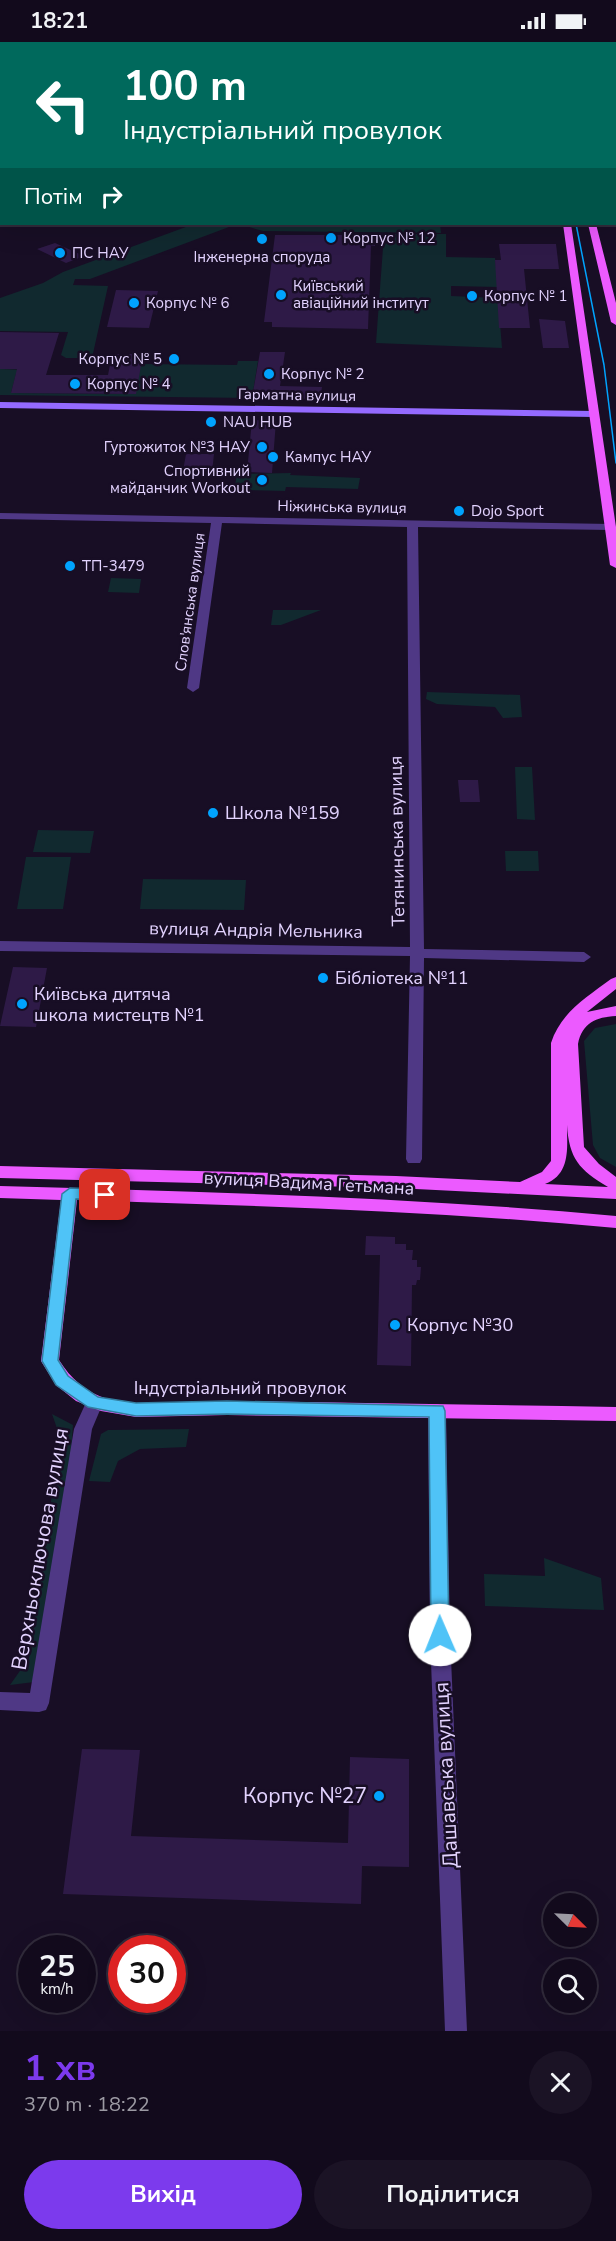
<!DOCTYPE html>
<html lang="uk">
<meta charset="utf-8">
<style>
body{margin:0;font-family:"Nunito Sans",sans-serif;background:#1b1325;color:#f1f3f6;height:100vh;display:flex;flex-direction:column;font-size:22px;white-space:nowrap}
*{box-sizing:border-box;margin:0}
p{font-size:20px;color:#9c9aa3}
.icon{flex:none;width:33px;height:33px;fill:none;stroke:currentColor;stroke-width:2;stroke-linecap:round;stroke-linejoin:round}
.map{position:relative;height:1989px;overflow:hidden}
.sheet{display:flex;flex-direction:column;background:#120a1c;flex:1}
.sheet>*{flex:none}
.banner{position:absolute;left:0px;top:0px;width:616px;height:183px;box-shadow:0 6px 24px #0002,0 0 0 2px #312b3b;background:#00695c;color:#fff;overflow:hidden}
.needle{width:39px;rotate:114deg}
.buttons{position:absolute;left:543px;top:1851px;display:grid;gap:12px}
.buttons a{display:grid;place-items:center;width:54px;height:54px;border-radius:50%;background:#120a1c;box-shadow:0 6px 24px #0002,0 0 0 2px #312b3b;font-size:30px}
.speed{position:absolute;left:18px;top:1893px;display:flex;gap:12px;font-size:30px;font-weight:700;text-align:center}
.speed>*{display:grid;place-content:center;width:78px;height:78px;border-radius:50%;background:#120a1c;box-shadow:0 6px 24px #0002,0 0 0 2px #312b3b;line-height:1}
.speed small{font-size:15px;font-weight:400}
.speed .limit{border:9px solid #d22;background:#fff;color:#111}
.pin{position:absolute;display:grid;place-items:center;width:51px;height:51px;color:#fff;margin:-26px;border-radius:12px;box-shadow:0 3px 9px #0006}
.me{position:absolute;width:66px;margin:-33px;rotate:359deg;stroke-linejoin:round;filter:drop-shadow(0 0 4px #0008)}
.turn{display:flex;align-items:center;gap:21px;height:126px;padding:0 24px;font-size:27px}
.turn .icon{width:78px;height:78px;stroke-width:2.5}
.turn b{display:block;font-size:42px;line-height:51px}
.then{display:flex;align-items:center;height:57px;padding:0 24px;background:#0003;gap:12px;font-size:22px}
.round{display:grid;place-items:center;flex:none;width:63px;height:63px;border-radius:32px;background:#1b1325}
.headline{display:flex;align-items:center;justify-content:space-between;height:102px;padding:0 24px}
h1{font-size:36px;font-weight:700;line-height:45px;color:#7c3aed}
.action{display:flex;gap:12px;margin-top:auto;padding:12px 24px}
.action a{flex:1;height:69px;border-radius:36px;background:#7c3aed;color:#fff;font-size:24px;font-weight:700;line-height:69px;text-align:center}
.action a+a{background:#1b1325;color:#f1f3f6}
.status{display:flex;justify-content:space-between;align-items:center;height:42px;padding:0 30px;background:#120a1c;direction:ltr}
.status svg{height:16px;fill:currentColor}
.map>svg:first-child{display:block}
.green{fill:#11292f}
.building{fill:#2e1a47}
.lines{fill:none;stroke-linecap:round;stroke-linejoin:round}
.street{fill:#4f3885;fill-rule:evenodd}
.secondary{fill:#946aff;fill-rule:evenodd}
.primary{fill:#ec5aff;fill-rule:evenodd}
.tram{stroke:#00a3fe;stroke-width:1.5}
.route{fill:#4fc3f7;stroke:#337fa1;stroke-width:1.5}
.poi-dot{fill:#00a3fe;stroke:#180e25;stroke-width:2}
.labels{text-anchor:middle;stroke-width:5;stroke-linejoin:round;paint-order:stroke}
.far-poi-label{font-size:15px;fill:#e3d3ff;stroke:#180e25;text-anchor:start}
.far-street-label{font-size:15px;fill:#e3d3ff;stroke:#180e25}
.poi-label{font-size:18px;fill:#e3d3ff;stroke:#180e25;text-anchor:start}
.street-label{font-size:18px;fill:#e3d3ff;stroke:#180e25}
.near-street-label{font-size:21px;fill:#e3d3ff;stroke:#180e25}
.near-poi-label{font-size:21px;fill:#e3d3ff;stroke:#180e25;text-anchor:end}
</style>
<div class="status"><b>18:21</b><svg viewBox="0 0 49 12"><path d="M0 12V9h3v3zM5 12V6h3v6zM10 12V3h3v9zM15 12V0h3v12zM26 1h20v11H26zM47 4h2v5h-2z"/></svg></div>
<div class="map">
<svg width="616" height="1989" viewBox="0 0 616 1989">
<rect width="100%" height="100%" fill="#180e25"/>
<path class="green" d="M42 0H514V1L46 2Z
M194 182H237L90 237H75L73 243 108 244 92 316H66L61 313 68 290 0 289V256L43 241 63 230Z
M239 182H440L441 191 263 189Z
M384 192H446V215L495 216 498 245 451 244V254L498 256 502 306 376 301Z
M238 319H258L252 356 0 353V327L28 328 16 332 11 351 135 352 139 322 237 323Z
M291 431 290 433 360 436 358 447 286 445 285 449 241 448 235 444 237 432Z
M111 536 141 537 139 551 108 550Z
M273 568H321L281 583H271Z
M427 650 520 653 522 675 503 676 495 665 437 662 426 657Z
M515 725H532L535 778 517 777Z
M38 788 94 789 90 811 33 810Z
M505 809H538L539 829H506Z
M26 815H71L63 867H17Z
M143 837 246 838 244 868 140 867Z
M616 982V1125L600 1116 593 1103 584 999 595 986Z
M52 1372 73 1383 70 1425 34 1640 10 1643 29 1616 60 1395Z
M189 1387 186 1405 140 1407 118 1419 110 1440 89 1439 101 1392 108 1388Z
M544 1516 601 1536 604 1568 485 1564 484 1532 545 1534Z"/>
<path class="building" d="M275 193H375V204H371L368 287 272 285V280H264Z
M55 201 84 214 66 221 37 207Z
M499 202H556L559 227H524L530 286H499L495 218H501Z
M116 248 158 249 149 286 107 285Z
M539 277 565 279 569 306H543Z
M0 290 59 291 46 333H108L112 312H143L136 352 11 351 17 327H0Z
M260 310H285L280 344 322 345 320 357 252 356Z
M252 378 276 379 272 431 247 430Z
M186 412H214L212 430 183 429Z
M458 738H478L480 760H460Z
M13 925 47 926 36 985 0 984Z
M366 1194 395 1195V1202H406V1208H413L412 1218H417V1225H421L420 1238H417L416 1243H412L411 1324 377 1323 380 1213H365Z
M82 1707 140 1708 131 1794 348 1801 350 1715 409 1717V1825L362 1824 361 1862 63 1852Z"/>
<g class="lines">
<path class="street" d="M615 82H616V87H615Z
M0 471 611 482 616 484 611 488 418 485 424 907 584 910 591 915 584 920 424 916 422 1117 420 1121H408L406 1117 410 914 0 909V899L410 905 407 485 222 481 199 646 193 650 187 646 211 481 0 477Z
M94 1354 100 1356 103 1361 92 1387 49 1661 46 1668 39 1670 0 1668V1650L30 1651 74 1387 88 1356Z
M437 1362 443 1364 446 1369 450 1593 467 1989H445L430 1593 428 1369 431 1364Z"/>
<path class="secondary" d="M0 360 594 369 599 372 594 375 0 366Z"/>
<path class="primary" d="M536 0H544V2H536Z
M557 0H565V2H557Z
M563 182H571L616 485V526L610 523Z
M588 182H596L616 261V283L611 280Z
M616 935V947L587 970 616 964V974C596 975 582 981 578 1002L584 1105 599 1122 616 1135V1157L396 1146 0 1136V1124L396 1134 520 1140 542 1130 551 1119V1001C561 970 587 955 611 937ZM567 1083C569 1116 579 1128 608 1145L545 1142C571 1132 567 1106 567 1083Z
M0 1144C206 1150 411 1155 616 1174V1186C437 1169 257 1164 77 1158L59 1318C71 1337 86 1350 107 1357 142 1367 205 1358 243 1359 368 1361 492 1363 616 1365V1379L227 1373 136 1375 101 1369 76 1359 56 1343 41 1319 61 1158 0 1156Z"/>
<path class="tram" d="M576 182 604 323 616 421"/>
</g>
<path class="route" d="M70 1146 105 1147 112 1153 105 1158 76 1157 58 1318 68 1334 98 1355 136 1361 227 1359 443 1364 445 1369 449 1593 446 1598 440 1601 434 1598 431 1593 429 1375 227 1372 136 1374 88 1365 56 1343 42 1319 62 1152Z"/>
<g class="poi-dot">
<circle cx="331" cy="196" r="6"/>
<circle cx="262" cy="197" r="6"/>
<circle cx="60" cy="211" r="6"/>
<circle cx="281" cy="253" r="6"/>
<circle cx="472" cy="254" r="6"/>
<circle cx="134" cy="261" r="6"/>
<circle cx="174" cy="317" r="6"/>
<circle cx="269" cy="332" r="6"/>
<circle cx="75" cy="342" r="6"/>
<circle cx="211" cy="380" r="6"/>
<circle cx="262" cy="405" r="6"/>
<circle cx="273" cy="415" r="6"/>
<circle cx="262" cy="438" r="6"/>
<circle cx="459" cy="469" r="6"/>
<circle cx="70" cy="524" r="6"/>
<circle cx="213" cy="771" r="6"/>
<circle cx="323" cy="936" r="6"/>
<circle cx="22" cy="962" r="6"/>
<circle cx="395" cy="1283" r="6"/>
<circle cx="379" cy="1754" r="6"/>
</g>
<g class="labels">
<g class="far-poi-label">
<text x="343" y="201">Корпус № 12</text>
<text x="72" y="216">ПС НАУ</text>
<text x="262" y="220" text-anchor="middle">Інженерна споруда</text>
<text x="293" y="249">Київський<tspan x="293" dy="17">авіаційний інститут</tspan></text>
<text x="484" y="259">Корпус № 1</text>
<text x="146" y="266">Корпус № 6</text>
<text x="162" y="322" text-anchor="end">Корпус № 5</text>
<text x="281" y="337">Корпус № 2</text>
<text x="87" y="347">Корпус № 4</text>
<text x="223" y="385">NAU HUB</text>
<text x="250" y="410" text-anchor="end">Гуртожиток №3 НАУ</text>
<text x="285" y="420">Кампус НАУ</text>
<text x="250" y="434" text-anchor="end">Спортивний<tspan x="250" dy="17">майданчик Workout</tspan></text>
<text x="471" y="474">Dojo Sport</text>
<text x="82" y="529">ТП-3479</text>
</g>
<g class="far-street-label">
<text transform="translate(297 353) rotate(1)" y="5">Гарматна вулиця</text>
<text transform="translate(342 465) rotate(1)" y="5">Ніжинська вулиця</text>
<text transform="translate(190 560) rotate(-82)" y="5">Слов'янська вулиця</text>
</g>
<g class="poi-label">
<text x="225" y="777">Школа №159</text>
<text x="335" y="942">Бібліотека №11</text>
<text x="34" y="958">Київська дитяча<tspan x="34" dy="21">школа мистецтв №1</tspan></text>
<text x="407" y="1289">Корпус №30</text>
</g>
<g class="street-label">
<text transform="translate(397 799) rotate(-91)" y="6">Тетянинська вулиця</text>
<text transform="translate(256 888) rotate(1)" y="6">вулиця Андрія Мельника</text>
<text transform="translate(309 1141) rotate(3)" y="6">вулиця Вадима Гетьмана</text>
<text x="240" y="1352">Індустріальний провулок</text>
</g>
<g class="near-street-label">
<text transform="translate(40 1507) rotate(-80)" y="7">Верхньоключова вулиця</text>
<text transform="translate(446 1733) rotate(-93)" y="7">Дашавська вулиця</text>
</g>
<g class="near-poi-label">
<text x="367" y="1761">Корпус №27</text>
</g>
</g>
</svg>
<div class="buttons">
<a><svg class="needle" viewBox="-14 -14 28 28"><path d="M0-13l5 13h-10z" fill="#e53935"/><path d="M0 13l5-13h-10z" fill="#9c9aa3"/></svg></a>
<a><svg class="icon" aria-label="search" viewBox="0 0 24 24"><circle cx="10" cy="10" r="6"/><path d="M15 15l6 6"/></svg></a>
</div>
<div class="speed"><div>25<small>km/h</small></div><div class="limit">30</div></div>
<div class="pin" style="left:105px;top:1153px;background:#d93025"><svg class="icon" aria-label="arrive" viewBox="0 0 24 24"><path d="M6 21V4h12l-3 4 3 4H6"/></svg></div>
<svg class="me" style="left:440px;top:1593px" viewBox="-20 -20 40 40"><circle r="19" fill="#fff"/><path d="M0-13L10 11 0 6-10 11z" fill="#4fc3f7"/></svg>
<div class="banner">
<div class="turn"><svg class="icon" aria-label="left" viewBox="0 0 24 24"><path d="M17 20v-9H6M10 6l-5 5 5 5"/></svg><div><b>100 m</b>Індустріальний провулок</div></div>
<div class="then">Потім<svg class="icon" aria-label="right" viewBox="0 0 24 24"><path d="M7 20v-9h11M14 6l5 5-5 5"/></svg></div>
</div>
</div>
<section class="sheet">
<div class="headline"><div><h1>1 хв</h1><p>370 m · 18:22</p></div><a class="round"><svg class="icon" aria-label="close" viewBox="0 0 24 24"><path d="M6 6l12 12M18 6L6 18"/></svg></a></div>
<div class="action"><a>Вихід</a><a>Поділитися</a></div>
</section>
